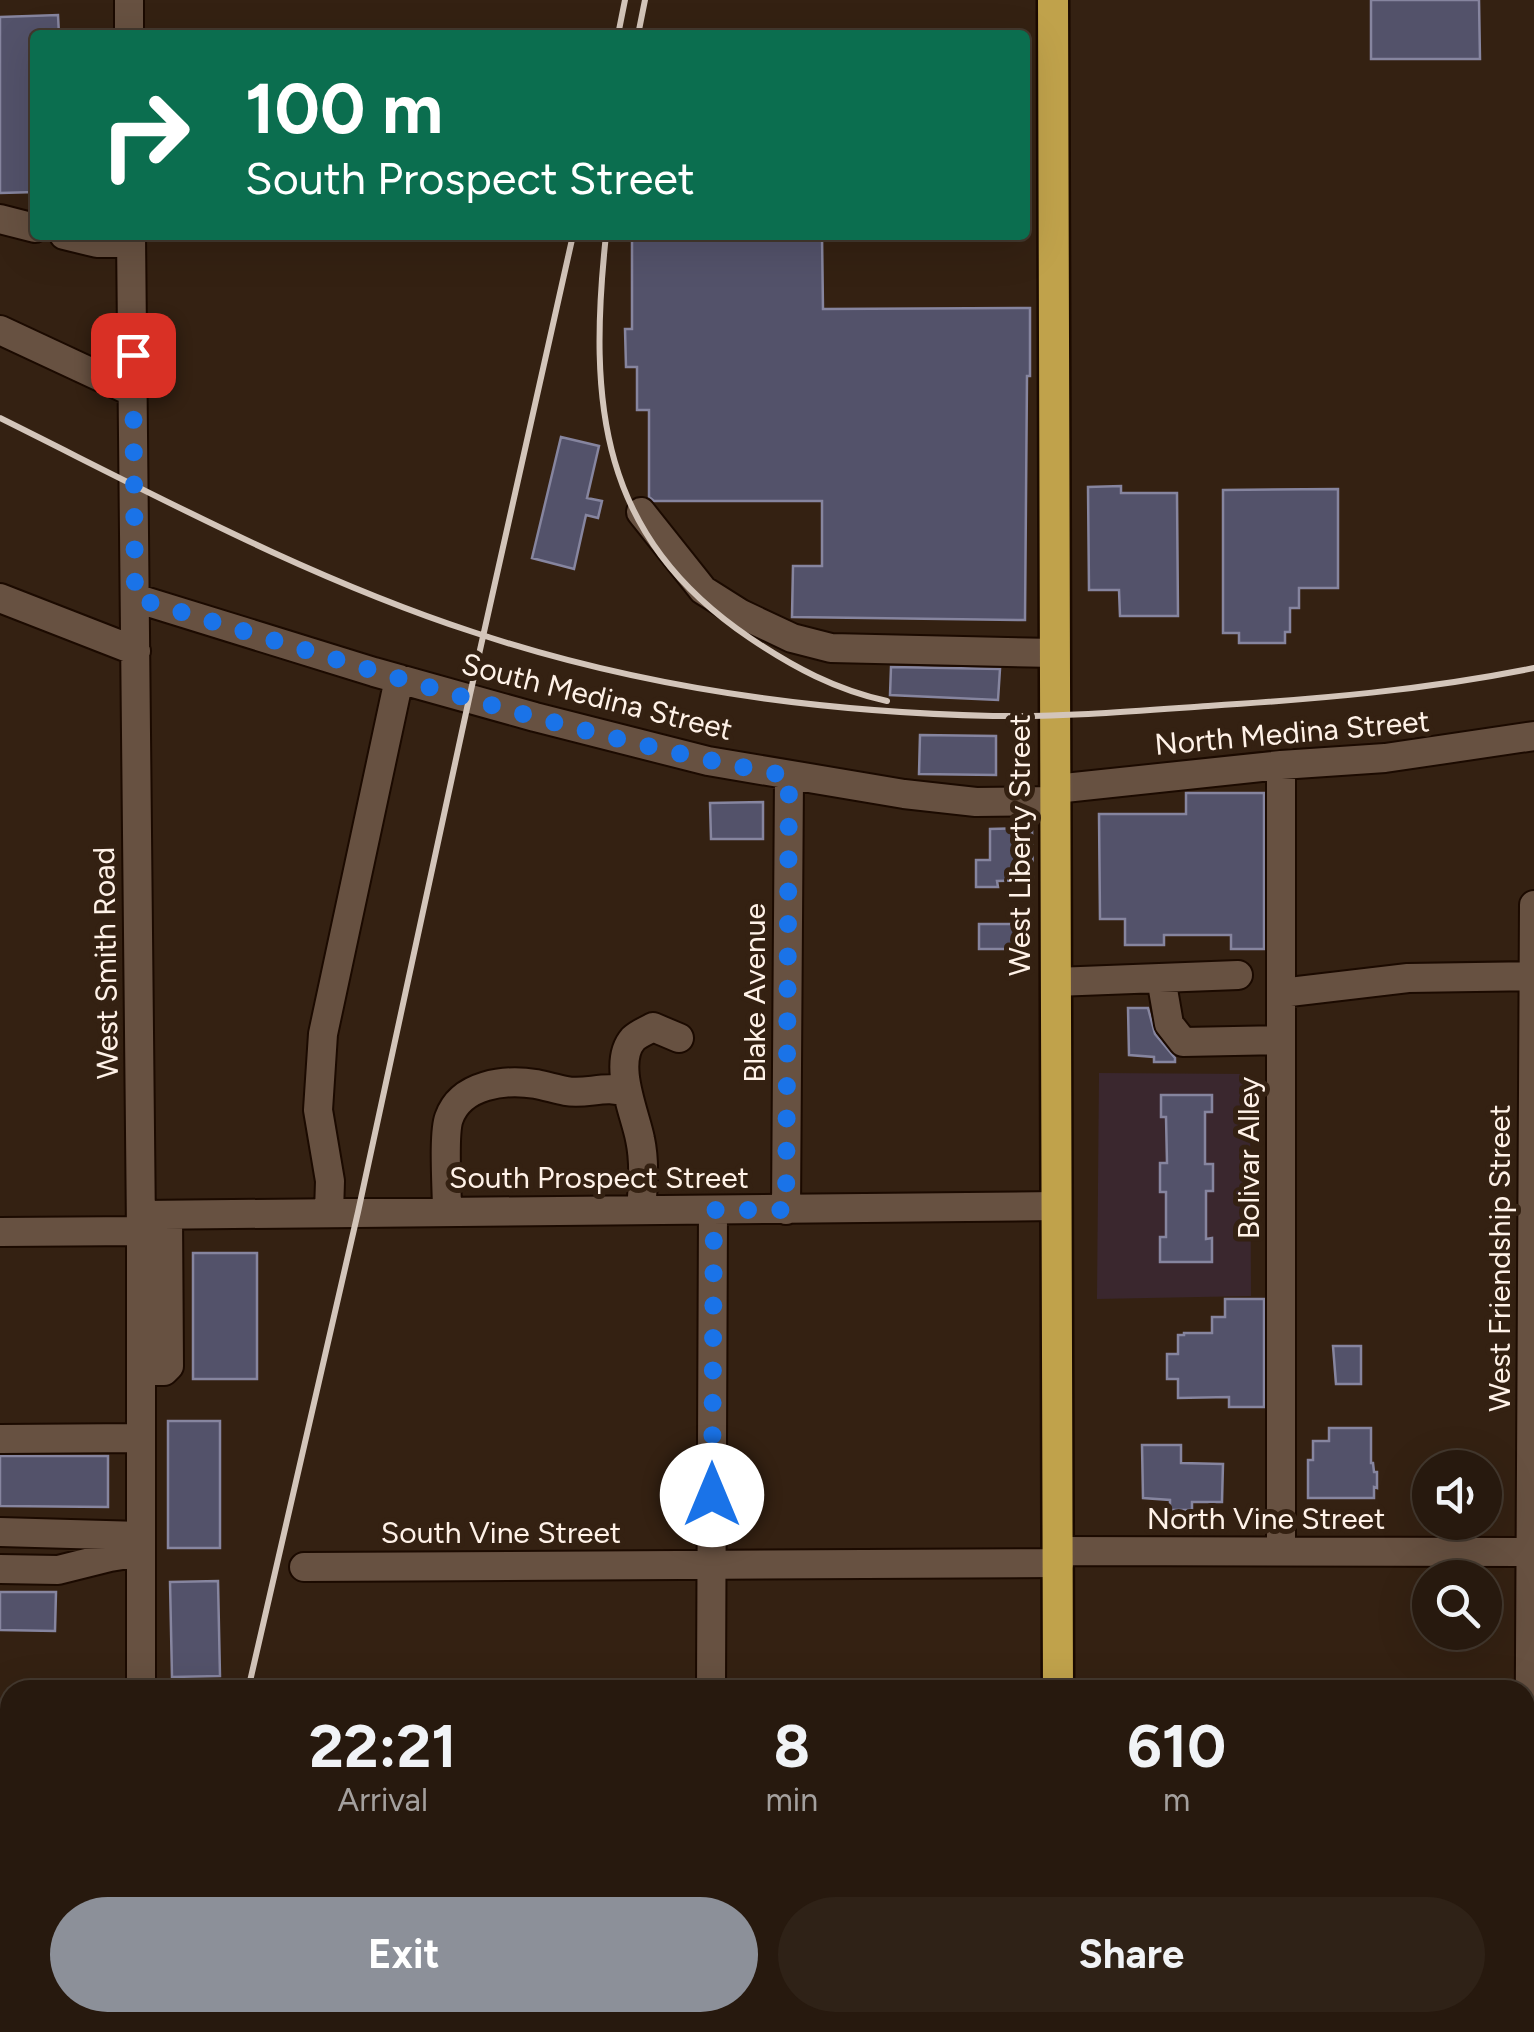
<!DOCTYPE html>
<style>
body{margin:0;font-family:Figtree,sans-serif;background:#2f2217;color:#f1f3f6;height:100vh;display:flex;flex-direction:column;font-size:38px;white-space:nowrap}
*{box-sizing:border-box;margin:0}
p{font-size:32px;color:#a4a09e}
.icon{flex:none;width:55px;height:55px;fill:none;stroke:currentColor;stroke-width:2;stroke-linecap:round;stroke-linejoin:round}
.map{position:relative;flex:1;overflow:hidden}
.sheet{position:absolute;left:0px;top:1680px;width:1535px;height:352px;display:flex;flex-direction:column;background:#27190e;border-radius:30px 30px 0 0;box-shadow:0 10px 40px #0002,0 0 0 2px #43382e}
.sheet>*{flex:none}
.banner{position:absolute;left:30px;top:30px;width:1000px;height:210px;border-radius:10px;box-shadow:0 10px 40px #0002,0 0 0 2px #43382e;background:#0b6e4f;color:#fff;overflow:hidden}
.controls{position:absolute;left:1412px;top:1450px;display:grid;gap:20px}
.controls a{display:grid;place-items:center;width:90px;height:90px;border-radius:50%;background:#27190e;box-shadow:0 10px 40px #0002,0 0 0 2px #43382e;font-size:50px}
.pin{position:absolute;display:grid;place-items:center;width:85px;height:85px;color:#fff;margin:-42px;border-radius:20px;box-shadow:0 5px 15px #0006}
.me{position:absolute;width:110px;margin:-55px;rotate:0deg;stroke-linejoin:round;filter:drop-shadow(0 0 8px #0008)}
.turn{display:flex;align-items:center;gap:35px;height:210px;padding:0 50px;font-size:45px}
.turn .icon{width:130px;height:130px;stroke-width:2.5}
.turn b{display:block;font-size:70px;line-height:85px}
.eta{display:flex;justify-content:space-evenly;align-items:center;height:170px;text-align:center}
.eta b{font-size:60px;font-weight:700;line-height:70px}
.button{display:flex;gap:20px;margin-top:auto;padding:20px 50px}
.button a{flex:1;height:115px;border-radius:60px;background:#8c9099;color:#fff;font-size:40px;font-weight:700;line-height:115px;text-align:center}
.button a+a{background:#2f2217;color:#f1f3f6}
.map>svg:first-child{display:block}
.commercial{fill:#3a272e}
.building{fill:#53526a;stroke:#86859f;stroke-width:2.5}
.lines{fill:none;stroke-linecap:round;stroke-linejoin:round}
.minor-casing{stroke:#1b0a00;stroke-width:32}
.highway-casing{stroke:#1b0a00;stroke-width:35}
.minor{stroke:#675141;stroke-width:28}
.highway{stroke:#c0a24b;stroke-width:30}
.rail{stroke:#d3c5ba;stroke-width:6}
.route{stroke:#1a73e8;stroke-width:18;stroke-dasharray:0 32.4}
.labels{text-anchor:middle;stroke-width:10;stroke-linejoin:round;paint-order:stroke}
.street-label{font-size:30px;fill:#fff2e8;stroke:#342112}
</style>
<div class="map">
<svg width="1534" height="2032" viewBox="0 0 1534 2032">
<rect width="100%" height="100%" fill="#342112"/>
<path class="commercial" d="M1099 1073 1250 1074 1251 1296 1097 1299Z"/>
<path class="building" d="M1371 0H1479L1480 59H1371Z
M58 15 59 35H35V192L0 193V17Z
M632 235H822L823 309 1030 308V376H1027L1025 620 792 617 793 566H822V501H654L649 497V410H637V367H626L625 329H632Z
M561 437 599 446 587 498 602 501 598 518 586 515 574 569 532 558Z
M1121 486V493H1177L1178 616H1120L1119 590H1089L1088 487Z
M1338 489V588H1299V608H1290V632H1285V643H1239V633H1223V490Z
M891 667 1000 669 998 700 890 695Z
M920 735 996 736V775L919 774Z
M1186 793H1264V949H1231V935H1164V945H1125V919H1100L1099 814H1186Z
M763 802V839H711L710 803Z
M1032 828 1033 880 997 881 998 887H976V860H990V829Z
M979 924H1012V928H1020V945H1013V949H979Z
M1128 1008H1148L1155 1034 1175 1058V1062H1154V1057L1129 1055Z
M1161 1095H1212V1112H1205V1164H1213V1191H1206V1239L1212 1238V1262H1160V1237H1166V1192H1160V1163H1167L1166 1117H1161Z
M193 1253H257V1379H193Z
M1225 1299H1264V1407H1229V1397L1178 1398V1379H1167V1354H1178V1335H1184V1333H1212V1317H1225Z
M1333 1346H1361V1384H1336Z
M168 1421H220V1548H168Z
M1329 1428H1371V1463H1373L1374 1472H1377V1488L1374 1487V1498H1308V1460H1313V1441H1329Z
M1142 1445H1181V1463L1223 1464 1222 1502H1192V1510H1170V1500L1143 1498Z
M0 1456H108V1507L0 1506Z
M218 1581 220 1676 172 1677 170 1582Z
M0 1592H56L55 1631 0 1630Z"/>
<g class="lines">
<g class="minor-casing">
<path id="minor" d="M129 0V35
M0 219 35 228
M64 235 97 243H131
M131 235 141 1231V1690
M0 330 133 392
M641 512 703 590 741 614 792 638 831 648 1055 653
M0 598 136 651
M135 598 374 672 535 717 708 761 904 794 976 802 1055 801
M1281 765V1551
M1055 789 1281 765 1385 758 1534 736
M1161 978 1169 1024 1183 1042 1281 1040
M1055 982 1238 975
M1281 993 1408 978 1534 976
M641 1210C643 1187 645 1162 640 1139 635 1113 612 1063 633 1039 638 1034 648 1030 653 1027L679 1038
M786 1210 789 776
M447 1211C447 1191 443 1134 449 1118 461 1084 505 1079 536 1084 546 1086 556 1089 566 1091 587 1095 607 1084 627 1093
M329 1212 330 1181 318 1110 323 1034 399 679
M141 1215 1057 1206
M0 1232 141 1231
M141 1371H164L169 1366 168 1215
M0 1439 141 1438
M0 1532 141 1536
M1058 1551 1534 1552
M304 1567 1059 1563
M0 1569 58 1570 110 1557 141 1552
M711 1690 713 1210
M0 1932H10
M141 2022V2032
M352 2022V2032
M398 2022V2032
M709 2032 710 2022
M1322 2032V2022
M1528 2032 1534 905"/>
</g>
<g class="highway-casing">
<path id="highway" d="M1053 0 1058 1690
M1058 2022V2032"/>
</g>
<use href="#minor" class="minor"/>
<use href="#highway" class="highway"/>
<path class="rail" d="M618 35 625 0
M638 35 645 0
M606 235C588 403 599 536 750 638 793 667 836 690 887 701
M0 418C155 495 308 578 473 632 641 688 817 712 993 716 1065 717 1137 711 1208 706 1318 699 1426 690 1534 668
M248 1690 358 1212 469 699 573 235
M174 2032 176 2022"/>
</g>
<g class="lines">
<path class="route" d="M133 355 135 598C351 663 566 735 789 776L786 1210H714L712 1495"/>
</g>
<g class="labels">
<g class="street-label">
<text transform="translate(597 697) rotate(14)" y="10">South Medina Street</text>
<text transform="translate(1292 733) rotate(-5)" y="10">North Medina Street</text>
<text transform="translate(1020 845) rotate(-90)" y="10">West Liberty Street</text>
<text transform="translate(106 963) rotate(-91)" y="10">West Smith Road</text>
<text transform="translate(755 993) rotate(-90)" y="10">Blake Avenue</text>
<text transform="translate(1249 1158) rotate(-90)" y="10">Bolivar Alley</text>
<text x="599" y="1188">South Prospect Street</text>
<text transform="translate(1500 1258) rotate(-90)" y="10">West Friendship Street</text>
<text x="1266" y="1529">North Vine Street</text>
<text x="501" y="1543">South Vine Street</text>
</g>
</g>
</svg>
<div class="controls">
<a><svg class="icon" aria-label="sound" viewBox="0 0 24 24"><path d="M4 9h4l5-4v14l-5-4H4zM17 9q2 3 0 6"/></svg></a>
<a><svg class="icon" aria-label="search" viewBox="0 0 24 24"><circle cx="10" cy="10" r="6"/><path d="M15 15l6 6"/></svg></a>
</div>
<div class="pin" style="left:133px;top:355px;background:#d93025"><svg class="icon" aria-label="arrive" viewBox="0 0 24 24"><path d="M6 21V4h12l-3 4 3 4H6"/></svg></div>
<svg class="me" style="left:712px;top:1495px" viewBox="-20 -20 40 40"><circle r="19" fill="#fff"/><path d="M0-13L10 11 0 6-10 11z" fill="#1a73e8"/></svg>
<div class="banner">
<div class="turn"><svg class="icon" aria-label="right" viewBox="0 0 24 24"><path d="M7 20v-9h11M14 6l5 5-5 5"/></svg><div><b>100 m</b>South Prospect Street</div></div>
</div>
<section class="sheet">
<div class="eta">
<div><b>22:21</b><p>Arrival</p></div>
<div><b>8</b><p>min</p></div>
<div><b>610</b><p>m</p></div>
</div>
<div class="button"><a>Exit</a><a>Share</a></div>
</section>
</div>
